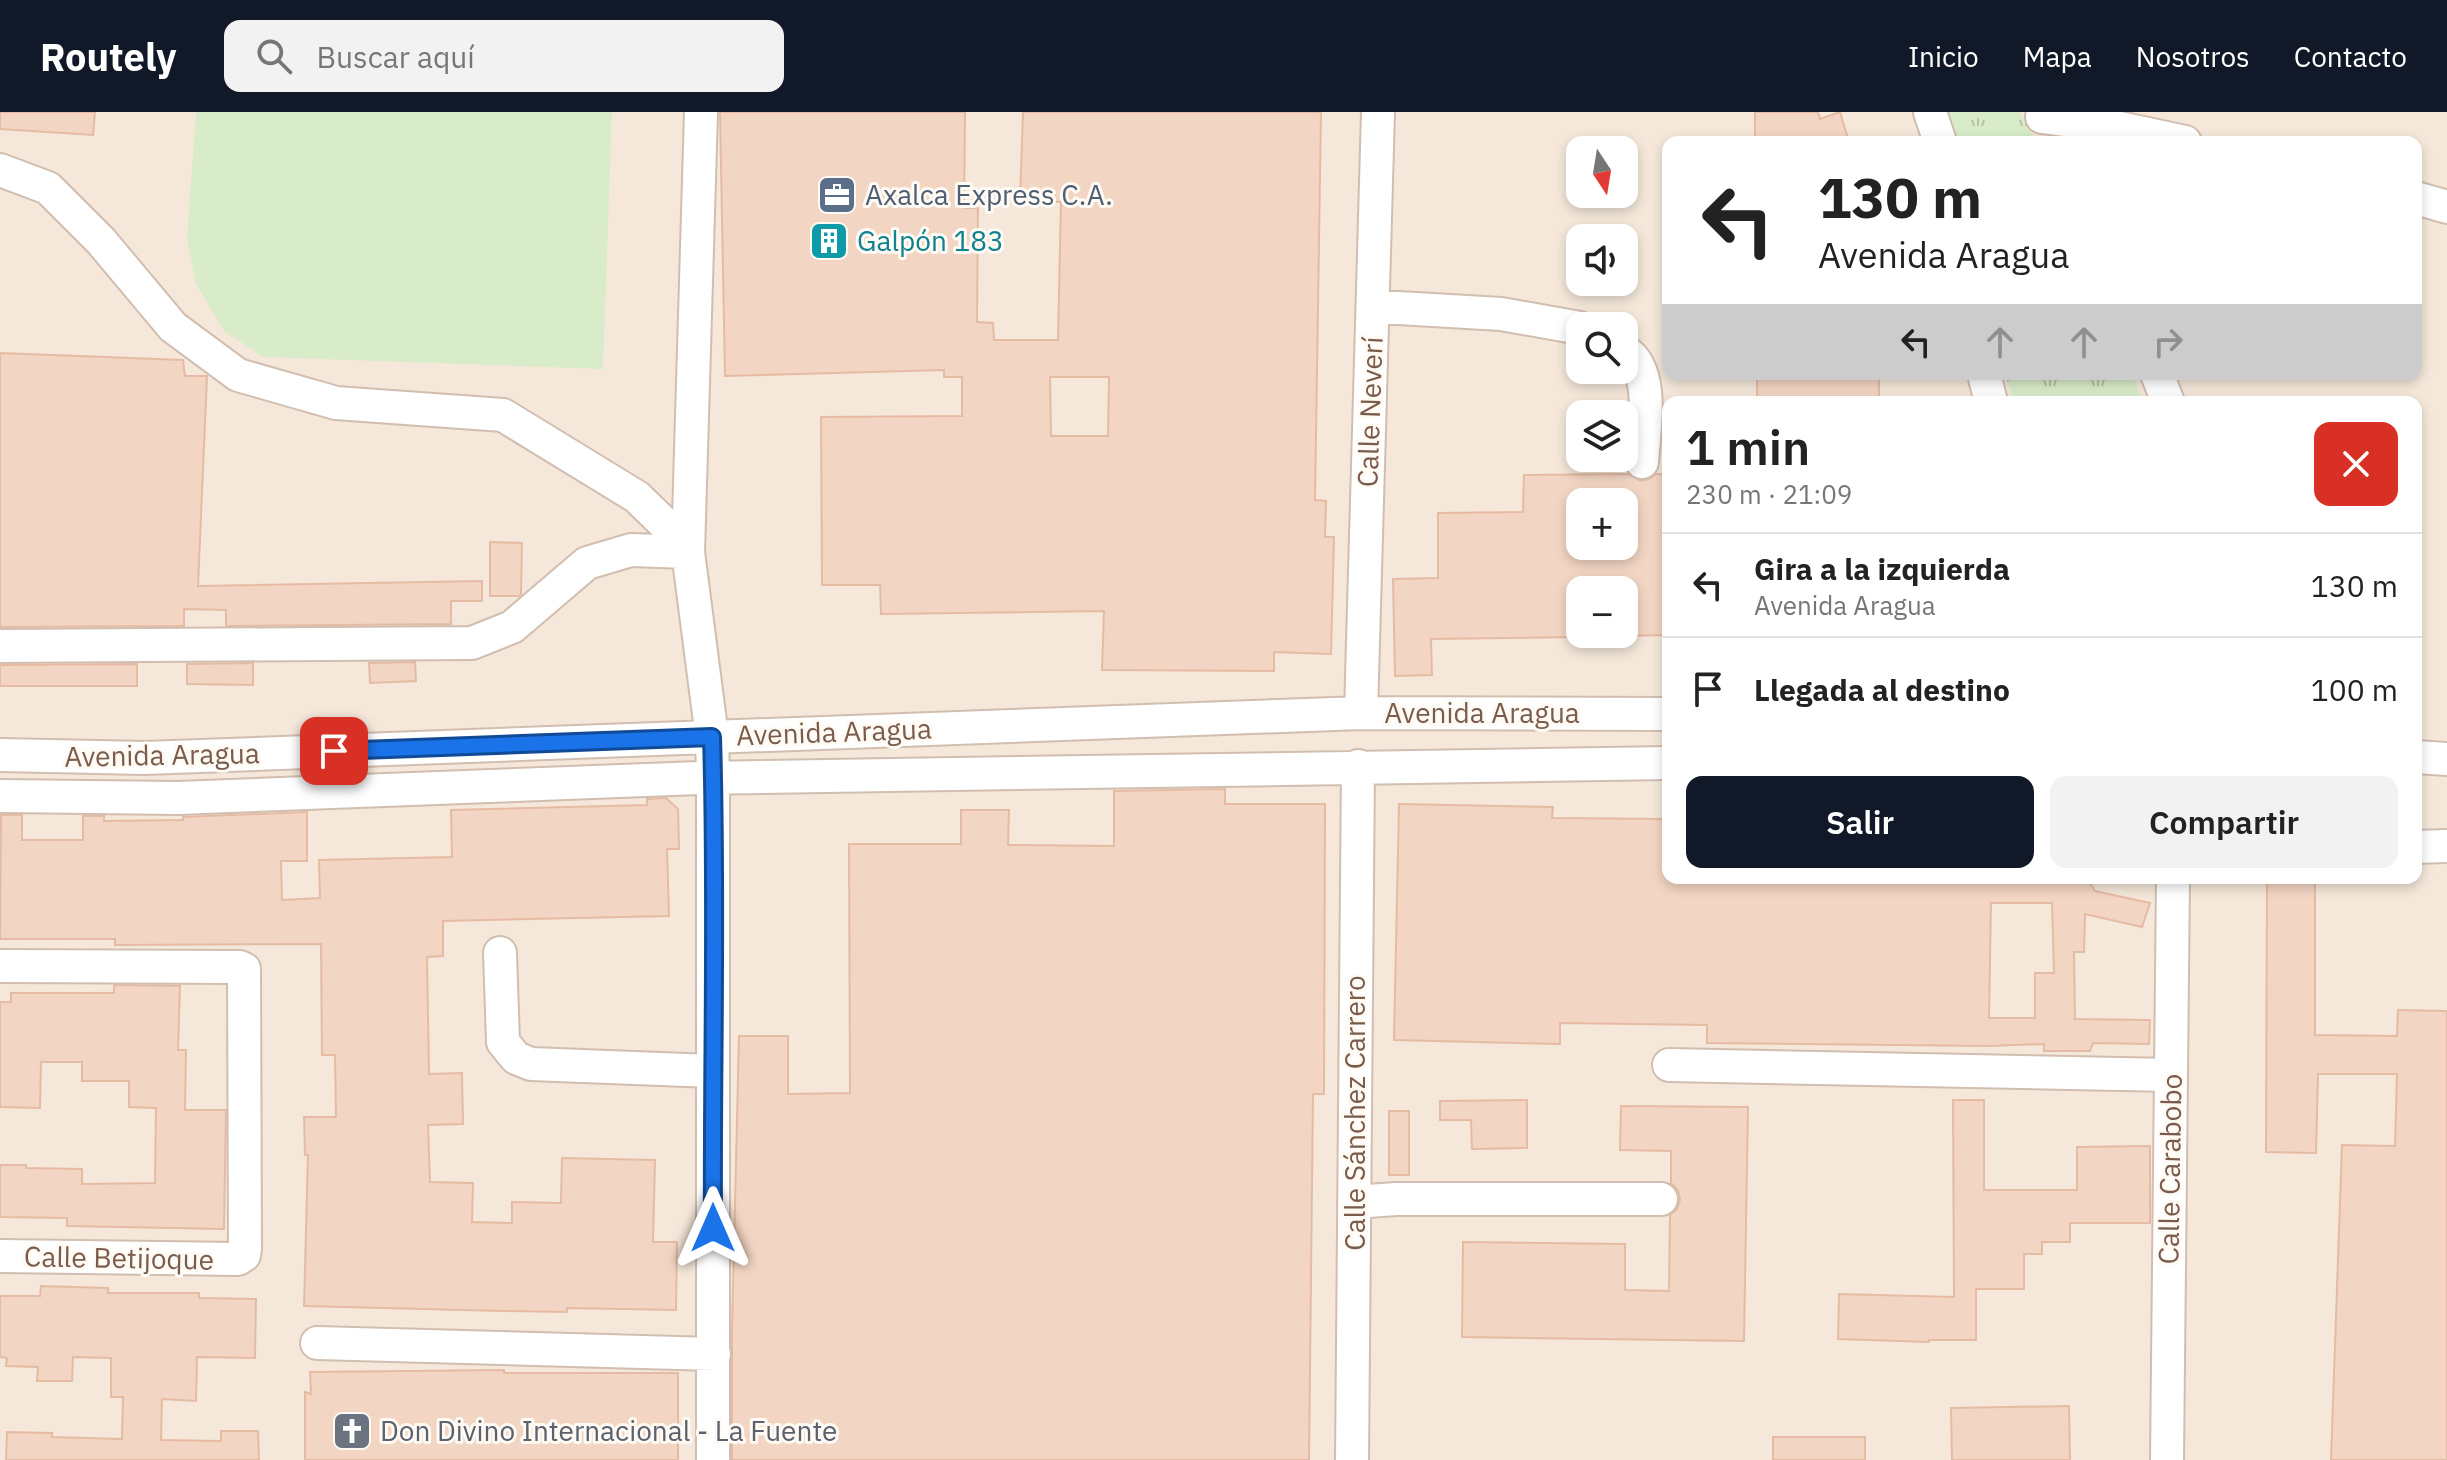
<!DOCTYPE html>
<html lang="es">
<meta charset="utf-8">
<style>
body{margin:0;font-family:"IBM Plex Sans",sans-serif;background:#f2f2f2;color:#222;height:100vh;display:flex;flex-direction:column;font-size:30px;white-space:nowrap}
*{box-sizing:border-box;margin:0}
p{font-size:26px;color:#767676}
.icon{flex:none;width:44px;height:44px;fill:none;stroke:currentColor;stroke-width:2;stroke-linecap:round;stroke-linejoin:round}
.map{position:relative;flex:1;overflow:hidden}
.details{position:absolute;left:1662px;top:284px;width:760px;height:488px;display:flex;flex-direction:column;background:#fff;border-radius:16px;box-shadow:0 4px 12px #0003}
.details>*{flex:none}
.hud{position:absolute;left:1662px;top:24px;width:760px;height:244px;border-radius:16px;box-shadow:0 4px 12px #0003;background:#fff;color:#222;overflow:hidden}
.needle{width:52px;rotate:168deg}
.tools{position:absolute;left:1566px;top:24px;display:grid;gap:16px}
.tools a{display:grid;place-items:center;width:72px;height:72px;border-radius:16px;background:#fff;box-shadow:0 4px 12px #0003;font-size:40px}
.pin{position:absolute;display:grid;place-items:center;width:68px;height:68px;color:#fff;margin:-34px;border-radius:16px;box-shadow:0 4px 12px #0006}
.me{position:absolute;width:88px;margin:-44px;rotate:0deg;stroke-linejoin:round;filter:drop-shadow(0 0 6px #0008)}
.turn{display:flex;align-items:center;gap:28px;height:168px;padding:0 24px;font-size:36px}
.turn .icon{width:104px;height:104px;stroke-width:2.5}
.turn b{display:block;font-size:56px;line-height:68px}
.lanes{display:flex;align-items:center;height:76px;padding:0 24px;background:#0003;justify-content:center;gap:40px;direction:ltr}
.lanes .off{opacity:.35}
.round{display:grid;place-items:center;flex:none;width:84px;height:84px;border-radius:16px;background:#f2f2f2}
.summary{display:flex;align-items:center;justify-content:space-between;height:136px;padding:0 24px}
h1{font-size:48px;font-weight:600;line-height:60px}
.action{display:flex;gap:16px;margin-top:auto;padding:16px 24px}
.action a{flex:1;height:92px;border-radius:16px;background:#111827;color:#fff;font-size:32px;font-weight:600;line-height:92px;text-align:center}
.action a+a{background:#f2f2f2;color:#222}
ul{padding:0;list-style:none}
li{display:flex;align-items:center;gap:24px;height:104px;padding:0 24px;border-top:2px solid #e0e0e0}
li div{flex:1}
li b{display:block;font-size:30px}
li em{font-style:normal}
header{display:flex;align-items:center;gap:48px;box-sizing:border-box;height:112px;padding:0 40px;background:#111827;color:#fff}
header strong{font-size:38px}
nav{display:flex;gap:44px;margin-inline-start:auto;font-size:28px}
.search{width:560px;height:72px;background:#f2f2f2;display:flex;align-items:center;gap:20px;box-sizing:border-box;padding:0 28px;border-radius:16px;color:#767676;font-size:30px}
.map>svg:first-child{display:block}
.residential{fill:#f5e8da;fill-rule:evenodd}
.park{fill:url(#park-tufts)}
.garden{fill:#d8ecc9}
.building{fill:#f3d5c3;stroke:#e6bba3;stroke-width:2;fill-rule:evenodd}
.lines{fill:none;stroke-linecap:round;stroke-linejoin:round}
.minor-casing{stroke:#d1beb0;stroke-width:36}
.minor{stroke:#fff;stroke-width:32}
.route-casing{stroke:#114b97;stroke-width:20}
.route{stroke:#1a73e8;stroke-width:14}
.labels{text-anchor:middle;stroke-width:6;stroke-linejoin:round;paint-order:stroke}
.service-label{font-size:28px;fill:#4e5e75;stroke:#fffaf3;text-anchor:start}
.culture-label{font-size:28px;fill:#0d838f;stroke:#fffaf3;text-anchor:start}
.street-label{font-size:28px;fill:#7a5c4d;stroke:#fffaf3}
.worship-label{font-size:28px;fill:#5b616d;stroke:#fffaf3;text-anchor:start}
</style>
<header>
<strong>Routely</strong>
<div class="search"><svg class="icon" aria-label="search" viewBox="0 0 24 24"><circle cx="10" cy="10" r="6"/><path d="M15 15l6 6"/></svg>Buscar aquí</div>
<nav><a>Inicio</a><a>Mapa</a><a>Nosotros</a><a>Contacto</a></nav>
</header>
<div class="map">
<svg width="2447" height="1348" viewBox="0 0 2447 1348">
<defs>
<pattern id="park-tufts" width="24" height="20" patternUnits="userSpaceOnUse" patternTransform="scale(2)"><rect width="24" height="20" fill="#d8ecc9"/><path d="M3 7l-1-3M5 7V3M7 7l1-3M15 17l-1-3M17 17v-4M19 17l1-3" fill="none" stroke="#b4c2a5"/></pattern>
</defs>
<rect width="100%" height="100%" fill="#fdf6ec"/>
<path class="residential" d="M0 0H2447V1348H0ZM1668 30H2416V262H1668ZM1580 38H1624V82H1580ZM1580 126H1624V170H1580ZM1580 214H1624V258H1580ZM1668 290H2416V766H1668ZM1580 302H1624V346H1580ZM1580 390H1624V434H1580ZM1580 478H1624V522H1580Z"/>
<path class="park" d="M1948 0H2020L2036 30H1956Z
M2005 262H2133L2142 290H2014Z"/>
<path class="garden" d="M196 0H612L603 257 263 245 224 219 196 172 187 127Z"/>
<path class="building" d="M0 0H95L93 23 0 17Z
M720 0H965L964 96H978L977 210 993 211 994 228H1058L1061 90 1020 89 1023 0H1321L1315 388 1326 389 1325 425H1334L1331 542 1274 540V559L1102 558 1104 499 881 502 880 473H822L821 305 962 304V265H944V258L725 264ZM1050 265H1109L1108 324H1051Z
M1755 0H1818L1820 7 1840 0 1849 30H1755Z
M0 241 183 248 185 264H207L198 474 482 469V489H451V512L226 514V498L184 497V514L0 515Z
M1757 262H1879V290H1757Z
M1628 362 1641 369 1649 367 1656 362H1668V523L1624 524V478H1580V525L1431 527 1432 563 1395 564 1393 467 1438 466V401L1523 400 1524 363ZM1580 390H1624V434H1580Z
M490 430 522 431 521 482 519 484H490Z
M415 550 416 569 370 571 369 551Z
M253 551V573L187 572V552Z
M137 552V574H0V553Z
M1225 677V692H1325L1324 982H1313L1309 1348H732V1219L739 924H788V982L850 981 849 732H961V698H1009L1008 733 1114 734V679Z
M666 686 678 697 679 737H667L669 804 443 809V844L427 845 429 962 462 961 463 1012 428 1013 430 1070 473 1071 472 1110 512 1111V1090L561 1091 562 1046 655 1048 653 1130H677L676 1198 567 1196V1200L502 1199 304 1194 308 1043H305L304 1005H336L335 943H322L321 832 115 833V827H0L1 703H22V728H83V704H104V709L183 708V705L307 700V749H281L282 788 320 786 319 748 452 745 451 698 647 693V687Z
M1399 692 1553 695 1552 706 1668 707V766H2087L2095 779 2150 791 2142 815 2085 802 2084 840H2074L2075 907 2150 908 2149 932 2093 931 2090 939H2044V932L1989 934 1707 931V913L1560 911V932L1394 928ZM1991 791H2052L2054 861H2035V906H1989Z
M2267 766H2315V923L2397 924 2398 898 2447 899V1348H2331L2342 1033 2395 1034 2397 962H2318L2316 1041 2266 1040Z
M114 873 180 874 178 938H186L185 998H226L224 1117 67 1114V1106L0 1105V1053H26V1056L82 1057V1072L155 1071 156 996 129 995V969H82V950H41L40 996 0 995V890H11V881H114Z
M1527 988V1036L1472 1037 1471 1008H1440V989Z
M1953 988H1984V1078H2077V1035L2150 1034V1111H2070V1130H2042V1142H2024V1177H1976V1228H1929V1230L1838 1227 1839 1182 1954 1185Z
M1621 994 1748 995 1744 1229 1462 1225 1463 1130 1625 1132V1178L1669 1179 1670 1103 1677 1097 1680 1088 1678 1078 1671 1071V1039L1620 1038Z
M1389 999H1409V1063H1389Z
M41 1174 108 1176V1181H199V1186L256 1187 255 1246 197 1245 196 1289 162 1287 161 1328 221 1329V1319H258L259 1348H6L7 1320 52 1321V1325L122 1327 123 1285H111V1246L73 1245 72 1269H37L38 1255 6 1254 7 1246 0 1245V1184H40Z
M504 1258V1261H678V1348H305V1280L311 1282 310 1260Z
M2069 1294 2070 1348H1952L1951 1296Z
M1773 1325H1865V1348H1773Z"/>
<g class="lines">
<g class="minor-casing">
<path id="minor" d="M1930 0 1940 30
M2042 5 2115 15 2185 30
M0 58 48 76 101 129 173 215 238 263 336 291 503 303 637 385 673 420 688 440 712 625 713 665V1348
M2416 86 2447 95
M1373 196H1398L1501 202 1580 216
M1624 239C1656 257 1644 319 1642 350
M1984 262 1991 290
M2157 262 2168 290
M0 534 472 531 512 515 587 451 631 438 688 440 701 0
M1361 601 1378 0
M0 643 145 646 1361 601 1668 602
M2416 645 2447 647
M0 684 178 686 699 666 1668 651
M2416 735 2447 734
M500 841 503 930 516 946 531 952 712 959
M0 854 240 855 244 857 245 1137 244 1143 238 1147 0 1144
M1669 953 2171 963
M1354 1090 1396 1087H1661
M317 1231 714 1242
M1352 1348 1358 654
M2167 1348 2173 766"/>
</g>
<use href="#minor" class="minor"/>
</g>
<g class="lines">
<g class="route-casing">
<path id="route" d="M334 639 712 625C717 789 712 953 713 1116"/>
</g>
<use href="#route" class="route"/>
</g>
<defs>
<g id="office-square" transform="scale(2)"><rect x="-9" y="-9" width="18" height="18" rx="4" fill="#5c6f8a" stroke="#fffaf3"/><path d="M-6-3h4V-5.5h4V-3h4V5H-6ZM-1-4.5V-3h2v-1.5ZM-6 0V1H6V0Z" fill="#fff"/></g>
<g id="building-square" transform="scale(2)"><rect x="-9" y="-9" width="18" height="18" rx="4" fill="#0f9aa8" stroke="#fffaf3"/><path d="M-4-6H4V6H1V3H-1V6H-4ZM-2.5-4.3h1.7v1.8h-1.7ZM.8-4.3h1.7v1.8H.8ZM-2.5-1h1.7V.8h-1.7ZM.8-1h1.7V.8H.8Z" fill="#fff"/></g>
<g id="church-square" transform="scale(2)"><rect x="-9" y="-9" width="18" height="18" rx="4" fill="#6b7280" stroke="#fffaf3"/><path d="M-1.2-6h2.4v3.5h3.3v2.4h-3.3V6h-2.4V-.1h-3.3v-2.4h3.3Z" fill="#fff"/></g>
</defs>
<g fill-rule="evenodd">
<use href="#office-square" x="837" y="83"/>
<use href="#building-square" x="829" y="129"/>
<use href="#church-square" x="352" y="1319"/>
</g>
<g class="labels">
<g class="service-label">
<text x="865" y="93">Axalca Express C.A.</text>
</g>
<g class="culture-label">
<text x="857" y="139">Galpón 183</text>
</g>
<g class="street-label">
<text transform="translate(1370 300) rotate(-88)" y="10">Calle Neverí</text>
<text x="1482" y="611">Avenida Aragua</text>
<text transform="translate(834 620) rotate(-2)" y="10">Avenida Aragua</text>
<text transform="translate(162 643) rotate(-1)" y="10">Avenida Aragua</text>
<text transform="translate(1355 1001) rotate(-90)" y="10">Calle Sánchez Carrero</text>
<text transform="translate(2170 1057) rotate(-89)" y="10">Calle Carabobo</text>
<text transform="translate(119 1146) rotate(1)" y="10">Calle Betijoque</text>
</g>
<g class="worship-label">
<text x="380" y="1329">Don Divino Internacional - La Fuente</text>
</g>
</g>
</svg>
<div class="tools">
<a><svg class="needle" viewBox="-14 -14 28 28"><path d="M0-13l5 13h-10z" fill="#e53935"/><path d="M0 13l5-13h-10z" fill="#767676"/></svg></a>
<a><svg class="icon" aria-label="sound" viewBox="0 0 24 24"><path d="M4 9h4l5-4v14l-5-4H4zM17 9q2 3 0 6"/></svg></a>
<a><svg class="icon" aria-label="search" viewBox="0 0 24 24"><circle cx="10" cy="10" r="6"/><path d="M15 15l6 6"/></svg></a>
<a><svg class="icon" aria-label="layers" viewBox="0 0 24 24"><path d="M12 4l9 5-9 5-9-5zM3 14l9 5 9-5"/></svg></a>
<a>+</a>
<a>−</a>
</div>
<div class="pin" style="left:334px;top:639px;background:#d93025"><svg class="icon" aria-label="arrive" viewBox="0 0 24 24"><path d="M6 21V4h12l-3 4 3 4H6"/></svg></div>
<svg class="me" style="left:713px;top:1116px" viewBox="-20 -20 40 40"><path d="M0-17L14 15 0 8-14 15z" fill="#1a73e8" stroke="#fff" stroke-width="4"/></svg>
<div class="hud">
<div class="turn"><svg class="icon" aria-label="left" viewBox="0 0 24 24"><path d="M17 20v-9H6M10 6l-5 5 5 5"/></svg><div><b>130 m</b>Avenida Aragua</div></div>
<div class="lanes"><svg class="icon" aria-label="left" viewBox="0 0 24 24"><path d="M17 20v-9H6M10 6l-5 5 5 5"/></svg><svg class="icon off" aria-label="ahead" viewBox="0 0 24 24"><path d="M12 20V5M6 11l6-6 6 6"/></svg><svg class="icon off" aria-label="ahead" viewBox="0 0 24 24"><path d="M12 20V5M6 11l6-6 6 6"/></svg><svg class="icon off" aria-label="right" viewBox="0 0 24 24"><path d="M7 20v-9h11M14 6l5 5-5 5"/></svg></div>
</div>
<section class="details">
<div class="summary"><div><h1>1 min</h1><p>230 m · 21:09</p></div><a class="round" style="background:#d93025;color:#fff"><svg class="icon" aria-label="close" viewBox="0 0 24 24"><path d="M6 6l12 12M18 6L6 18"/></svg></a></div>
<ul>
<li><svg class="icon" aria-label="left" viewBox="0 0 24 24"><path d="M17 20v-9H6M10 6l-5 5 5 5"/></svg><div><b>Gira a la izquierda</b><p>Avenida Aragua</p></div><em>130 m</em></li>
<li><svg class="icon" aria-label="arrive" viewBox="0 0 24 24"><path d="M6 21V4h12l-3 4 3 4H6"/></svg><div><b>Llegada al destino</b></div><em>100 m</em></li>
</ul>
<div class="action"><a>Salir</a><a>Compartir</a></div>
</section>
</div>
